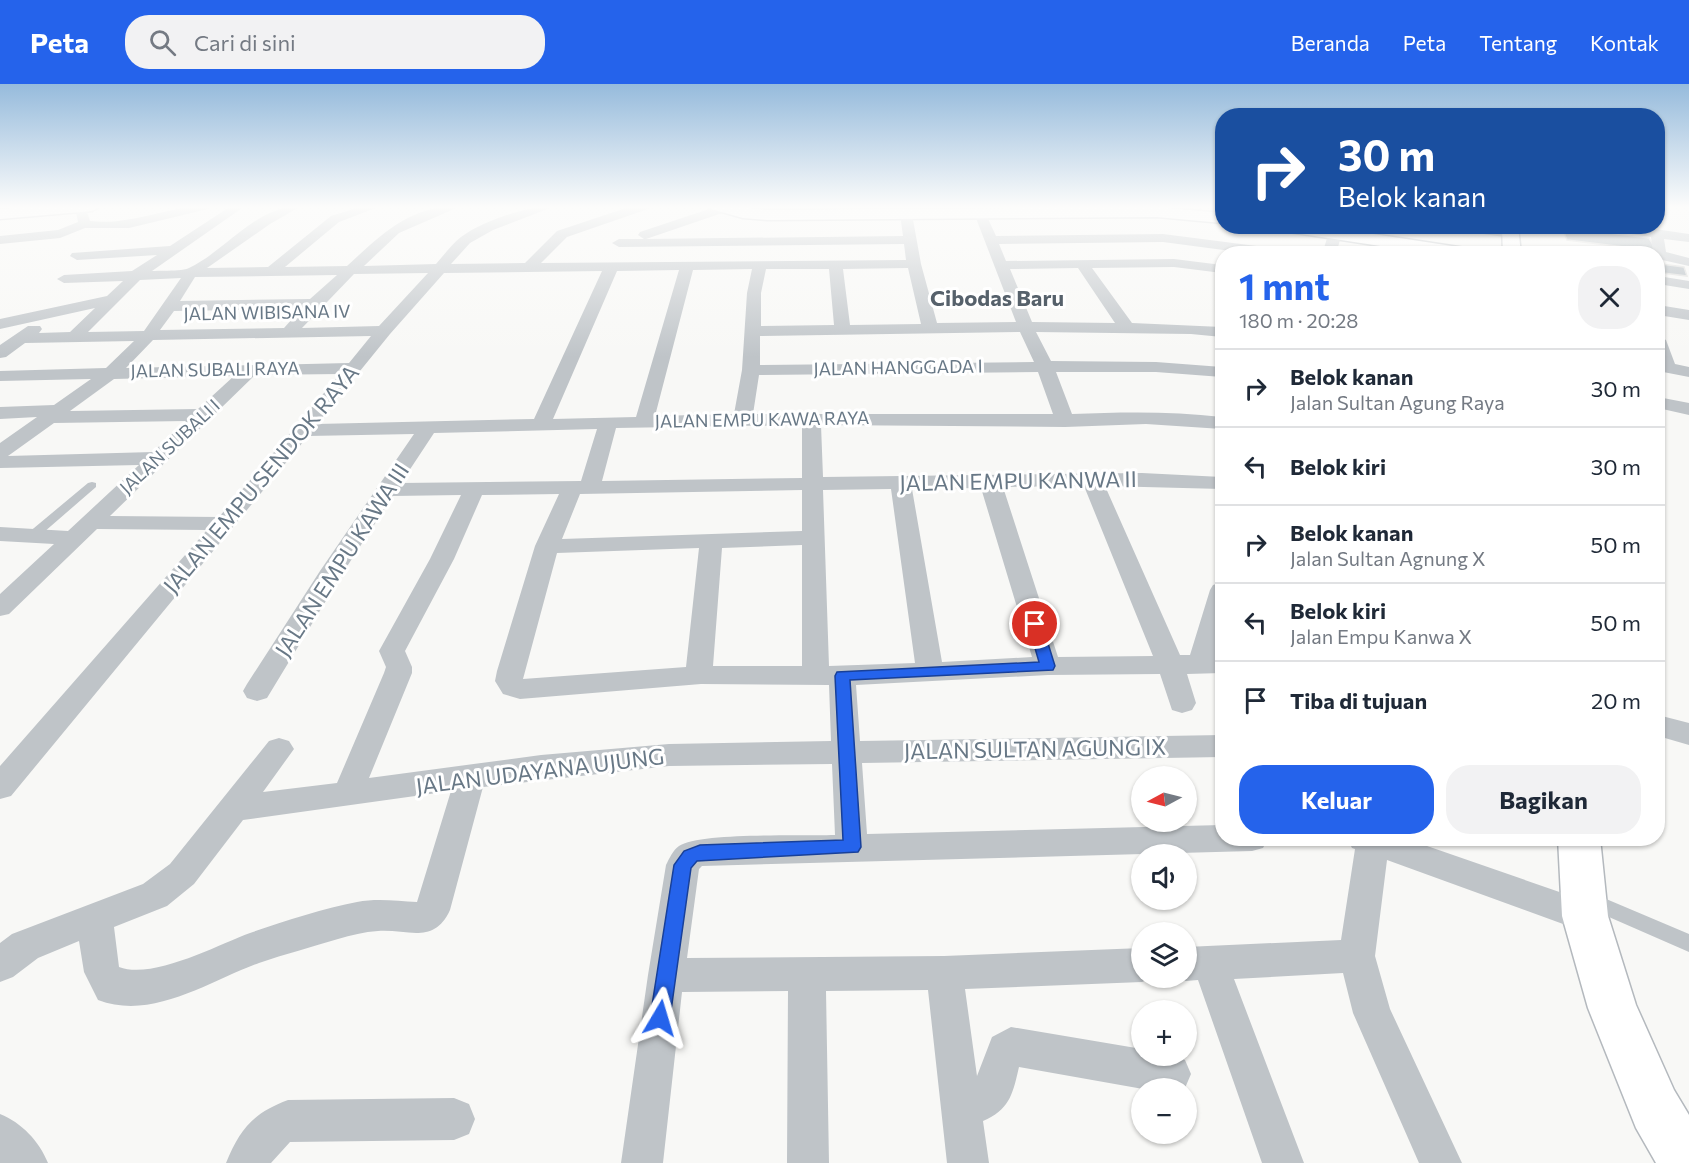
<!DOCTYPE html>
<html lang="id">
<meta charset="utf-8">
<style>
body{margin:0;font-family:Commissioner,sans-serif;background:#f2f2f3;color:#1f2937;height:100vh;display:flex;flex-direction:column;font-size:22px;white-space:nowrap}
*{box-sizing:border-box;margin:0}
p{font-size:20px;color:#747a83}
.icon{flex:none;width:33px;height:33px;fill:none;stroke:currentColor;stroke-width:2;stroke-linecap:round;stroke-linejoin:round}
.map{position:relative;flex:1;overflow:hidden}
.sheet{position:absolute;left:1215px;top:162px;width:450px;height:600px;display:flex;flex-direction:column;background:#fff;border-radius:24px;box-shadow:0 2px 4px #0004}
.sheet>*{flex:none}
.guide{position:absolute;left:1215px;top:24px;width:450px;height:126px;border-radius:24px;box-shadow:0 2px 4px #0004;background:#1a4fa0;color:#fff;overflow:hidden}
.needle{width:39px;rotate:263deg}
.controls{position:absolute;left:1131px;top:682px;display:grid;gap:12px}
.controls a{display:grid;place-items:center;width:66px;height:66px;border-radius:50%;background:#fff;box-shadow:0 2px 4px #0004;font-size:30px}
.pin{position:absolute;display:grid;place-items:center;width:51px;height:51px;color:#fff;margin:-26px;border:3px solid #fff;border-radius:50%;box-shadow:0 2px 6px #0007}
.me{position:absolute;width:66px;margin:-33px;rotate:7deg;stroke-linejoin:round;filter:drop-shadow(0 0 4px #0008)}
.turn{display:flex;align-items:center;gap:21px;height:126px;padding:0 24px;font-size:27px}
.turn .icon{width:78px;height:78px;stroke-width:2.5}
.turn b{display:block;font-size:42px;line-height:51px}
.round{display:grid;place-items:center;flex:none;width:63px;height:63px;border-radius:24px;background:#f2f2f3}
.summary{display:flex;align-items:center;justify-content:space-between;height:102px;padding:0 24px}
h1{font-size:36px;font-weight:700;line-height:45px;color:#2563eb}
.primary-button{display:flex;gap:12px;margin-top:auto;padding:12px 24px}
.primary-button a{flex:1;height:69px;border-radius:24px;background:#2563eb;color:#fff;font-size:24px;font-weight:700;line-height:69px;text-align:center}
.primary-button a+a{background:#f2f2f3;color:#1f2937}
ul{padding:0;list-style:none}
li{display:flex;align-items:center;gap:18px;height:78px;padding:0 24px;border-top:2px solid #e0e1e3}
li div{flex:1}
li b{display:block;font-size:22px}
li em{font-style:normal}
header{display:flex;align-items:center;gap:36px;box-sizing:border-box;height:84px;padding:0 30px;background:#2563eb;color:#fff}
header strong{font-size:28px}
nav{display:flex;gap:33px;margin-inline-start:auto;font-size:21px}
.search{width:420px;height:54px;background:#f2f2f3;display:flex;align-items:center;gap:15px;box-sizing:border-box;padding:0 21px;border-radius:24px;color:#747a83;font-size:22px}
.map>svg:first-child{display:block}
.building{fill:#a8b1b7;stroke:#dadad8;stroke-width:1.5}
.lines{fill:none;stroke-linecap:round;stroke-linejoin:round}
.secondary-casing{stroke:#b4b9be;stroke-width:3}
.lane{fill:#bfc4c8;fill-rule:evenodd}
.street{fill:#bfc4c8;fill-rule:evenodd}
.secondary{fill:#fff;fill-rule:evenodd}
.route{fill:#2563eb;stroke:#184099;stroke-width:1.5}
.labels{text-anchor:middle;stroke-width:6;stroke-linejoin:round;paint-order:stroke}
.far-street-label{font-size:18px;fill:#687886;stroke:#fff}
.far-quarter-label{font-size:22px;font-weight:bold;fill:#56616b;stroke:#fff}
.street-label{font-size:22px;fill:#687886;stroke:#fff}
</style>
<header>
<strong>Peta</strong>
<div class="search"><svg class="icon" aria-label="search" viewBox="0 0 24 24"><circle cx="10" cy="10" r="6"/><path d="M15 15l6 6"/></svg>Cari di sini</div>
<nav><a>Beranda</a><a>Peta</a><a>Tentang</a><a>Kontak</a></nav>
</header>
<div class="map">
<svg width="1689" height="1079" viewBox="0 0 1689 1079">
<rect width="100%" height="100%" fill="#f8f8f6"/>
<path class="building" d="M1562 143 1649 154 1657 167 1567 156Z
M1619 165 1652 169V170H1621Z
M1661 180 1684 183 1687 192 1663 189Z"/>
<g class="lines">
<g class="secondary-casing">
<path id="secondary" d="M38 122H100L92 127 0 135V125Z
M709 122H735L767 126 1157 123 1222 129V139L1157 133 767 136 743 134 711 125Z
M1274 142H1320L1472 165 1481 170H1433L1282 147Z
M1502 142H1518L1521 170H1503Z
M1558 754H1600L1608 832 1636 921 1674 1006 1689 1031V1079H1656L1636 1044 1588 924 1562 832Z"/>
</g>
<path class="lane" d="M92 398 96 399V403L36 455H28L26 452 28 449 88 399Z
M1592 809 1689 850V868L1586 823 1583 817 1586 811Z"/>
<path class="street" d="M75 122H85L90 137C132 142 169 121 210 122L208 125 129 144H85L60 154 0 160V152L58 146 78 138Z
M231 122H245L152 187C163 186 180 188 189 184 227 166 257 121 301 122L270 140 207 184 268 183 331 132 363 122H381L339 138 285 183 347 182C382 150 410 121 461 122L399 149 364 182 436 180C444 171 452 160 461 153 484 136 528 122 555 122L493 146 470 159 451 180 525 179 557 147 632 122H650L648 125 567 153 541 179 906 176 904 160 619 163 612 159 619 155H644L638 151 640 148 718 122 730 124 728 127 646 155 903 152 900 130 906 126 912 130 921 180 937 239 1016 238 974 129 976 126H984L996 152 1163 150 1296 167 1298 170H1254L1163 158 999 160 1006 177 1174 175 1222 181V189L1174 183 1092 184 1132 239 1222 243V253L1191 250 1036 248 1051 277 1156 278 1222 283V293L1156 288H1056L1072 330C1122 328 1172 327 1222 333V345L1146 340 1065 343 821 341 823 393 1142 389 1222 393V405L1105 402 1180 571H1190L1210 506 1213 501 1222 498V550L1217 571H1222V589L1187 590 1196 619 1192 626 1182 629 1172 626 1160 590 1048 591 856 601 860 657 1222 651V673L862 679 867 750 1222 741V754H1268L1263 764 1252 767 702 782 699 785 687 874 944 872 1142 864V894H1152L1142 898 965 905 977 992 992 953 1011 943 1142 965V972H1176L1185 976 1191 990 1185 1004 1143 1005 1019 983C1013 1009 1010 1026 983 1037L989 1079H947L928 906 826 907 829 1079H787L788 907 682 908 663 1079H621L648 891 666 781C669 775 673 766 679 762 699 748 805 752 835 751L832 680 669 682 483 703 450 826C434 861 408 845 378 847 364 848 351 851 338 855 312 863 285 870 259 879 209 897 153 937 98 916L84 888 79 857 38 874 13 893 0 898V859L12 850 143 800 170 780 269 657 279 654 289 657 294 665 263 708 337 699 384 589 386 583 379 567 430 475 461 411 393 412 344 487 267 614 257 617 247 614 243 607 247 600 320 487 414 350 308 352 11 712 0 715V682L207 446 97 445 9 530 0 532V510L54 460 0 457V443L68 447 139 381 0 384V359L37 333 0 335V323L54 321 91 295 0 297V287L106 284 134 257 25 259 6 273 0 274V261L28 242H40L42 245 39 249 70 248 95 224 0 245V235L107 212 123 197 64 199 57 195 64 191 132 187 157 171 77 176 70 172 72 169 170 162ZM908 184 921 240 850 241 843 185ZM1078 184 1115 239 1032 238 1010 185ZM752 185 747 209 742 286 734 330 655 332 693 186ZM766 185H829L834 241 761 242V209ZM679 186 636 333 553 335 617 187ZM602 187 534 335 317 340 390 250 444 189ZM428 189 379 242 302 244 354 190ZM337 191 310 215 180 217 195 193ZM181 194 144 247 88 248 140 196ZM301 225 284 244 160 246 174 227ZM1020 248 1034 278 760 281V252ZM371 252 349 279 126 284 153 256ZM1038 288 1053 330H753L759 291ZM340 290 219 433 110 432 255 291ZM234 292 198 325 70 327 114 295ZM186 337 153 368 8 372 54 339ZM802 341V394L602 397 616 344ZM597 345 581 397 401 399 434 349ZM1084 402 1153 572 1058 573 1003 403ZM981 404 1032 573 942 578 912 405ZM891 405 915 579 829 582 823 406ZM802 406V447L562 455 580 410ZM559 410 535 462 497 587 495 597 503 610 520 615 701 600 829 601 831 657 669 660 541 671 369 694 412 589V583L405 567 454 475 482 411ZM802 461V582H713L722 464ZM699 464 686 583 523 595 557 469ZM451 707 417 818C397 817 377 814 357 818 325 824 281 838 250 849 217 861 153 896 119 883L114 843 167 822 194 800 243 736Z
M1331 142H1344L1336 170H1322Z
M1449 142C1466 142 1506 139 1518 150L1511 154 1455 146Z
M1596 142H1634L1689 150V158L1664 155 1666 168 1689 174V182L1658 175V170H1653L1651 153 1602 146Z
M1658 192 1689 197V205L1658 200Z
M1658 221 1689 226V236L1658 231Z
M1658 251 1666 256 1675 280 1689 283V293L1658 287Z
M1658 313 1689 319V331L1658 324Z
M1658 631 1689 639V661L1658 652Z
M1347 754H1404L1597 821 1602 832 1597 843 1585 848 1387 776 1375 872 1390 925 1462 1079H1419L1353 929 1343 889 1234 895 1304 1079H1262L1198 896 1186 897 1178 894H1186V863L1341 856 1355 765 1352 764Z
M454 1014 469 1020 475 1035 469 1050 454 1056 290 1058 271 1079H226C240 1045 253 1029 288 1016Z
M0 1030C22 1039 39 1057 48 1079H0Z"/>
<use href="#secondary" class="secondary"/>
</g>
<linearGradient id="sky" x2="0" y2="1"><stop stop-color="#96bbdc"/><stop offset="0.45" stop-color="#fcfcfb"/><stop offset="1" stop-color="#fcfcfb" stop-opacity="0"/></linearGradient>
<rect width="1689" height="273" fill="url(#sky)"/>
<path class="route" d="M1035 535 1042 540 1055 582 1053 586 850 596 861 763 858 768 697 777 691 784 670 934 668 941 660 944 653 941 650 934 674 781 684 767 700 761 843 756 835 592 837 588 1039 578 1028 540Z"/>
<g class="labels">
<g class="far-street-label">
<text transform="translate(267 229) rotate(-1)" y="6">JALAN WIBISANA IV</text>
<text transform="translate(898 284) rotate(-1)" y="6">JALAN HANGGADA I</text>
<text transform="translate(215 286) rotate(-1)" y="6">JALAN SUBALI RAYA</text>
<text transform="translate(762 336) rotate(-1)" y="6">JALAN EMPU KAWA RAYA</text>
<text transform="translate(170 363) rotate(-43)" y="6">JALAN SUBALI I</text>
</g>
<g class="far-quarter-label">
<text x="997" y="222">Cibodas Baru</text>
</g>
<g class="street-label">
<text transform="translate(261 395) rotate(-50)" y="8">JALAN EMPU SENDOK RAYA</text>
<text transform="translate(1018 397) rotate(-1)" y="8">JALAN EMPU KANWA II</text>
<text transform="translate(342 476) rotate(-57)" y="8">JALAN EMPU KAWA III</text>
<text transform="translate(1035 665) rotate(-1)" y="8">JALAN SULTAN AGUNG IX</text>
<text transform="translate(540 687) rotate(-7)" y="8">JALAN UDAYANA UJUNG</text>
</g>
</g>
</svg>
<div class="controls">
<a><svg class="needle" viewBox="-14 -14 28 28"><path d="M0-13l5 13h-10z" fill="#e53935"/><path d="M0 13l5-13h-10z" fill="#747a83"/></svg></a>
<a><svg class="icon" aria-label="sound" viewBox="0 0 24 24"><path d="M4 9h4l5-4v14l-5-4H4zM17 9q2 3 0 6"/></svg></a>
<a><svg class="icon" aria-label="layers" viewBox="0 0 24 24"><path d="M12 4l9 5-9 5-9-5zM3 14l9 5 9-5"/></svg></a>
<a>+</a>
<a>−</a>
</div>
<div class="pin" style="left:1035px;top:540px;background:#d93025"><svg class="icon" aria-label="arrive" viewBox="0 0 24 24"><path d="M6 21V4h12l-3 4 3 4H6"/></svg></div>
<svg class="me" style="left:660px;top:934px" viewBox="-20 -20 40 40"><path d="M0-17L14 15 0 8-14 15z" fill="#2563eb" stroke="#fff" stroke-width="4"/></svg>
<div class="guide">
<div class="turn"><svg class="icon" aria-label="right" viewBox="0 0 24 24"><path d="M7 20v-9h11M14 6l5 5-5 5"/></svg><div><b>30 m</b>Belok kanan</div></div>
</div>
<section class="sheet">
<div class="summary"><div><h1>1 mnt</h1><p>180 m · 20:28</p></div><a class="round"><svg class="icon" aria-label="close" viewBox="0 0 24 24"><path d="M6 6l12 12M18 6L6 18"/></svg></a></div>
<ul>
<li><svg class="icon" aria-label="right" viewBox="0 0 24 24"><path d="M7 20v-9h11M14 6l5 5-5 5"/></svg><div><b>Belok kanan</b><p>Jalan Sultan Agung Raya</p></div><em>30 m</em></li>
<li><svg class="icon" aria-label="left" viewBox="0 0 24 24"><path d="M17 20v-9H6M10 6l-5 5 5 5"/></svg><div><b>Belok kiri</b></div><em>30 m</em></li>
<li><svg class="icon" aria-label="right" viewBox="0 0 24 24"><path d="M7 20v-9h11M14 6l5 5-5 5"/></svg><div><b>Belok kanan</b><p>Jalan Sultan Agnung X</p></div><em>50 m</em></li>
<li><svg class="icon" aria-label="left" viewBox="0 0 24 24"><path d="M17 20v-9H6M10 6l-5 5 5 5"/></svg><div><b>Belok kiri</b><p>Jalan Empu Kanwa X</p></div><em>50 m</em></li>
<li><svg class="icon" aria-label="arrive" viewBox="0 0 24 24"><path d="M6 21V4h12l-3 4 3 4H6"/></svg><div><b>Tiba di tujuan</b></div><em>20 m</em></li>
</ul>
<div class="primary-button"><a>Keluar</a><a>Bagikan</a></div>
</section>
</div>
